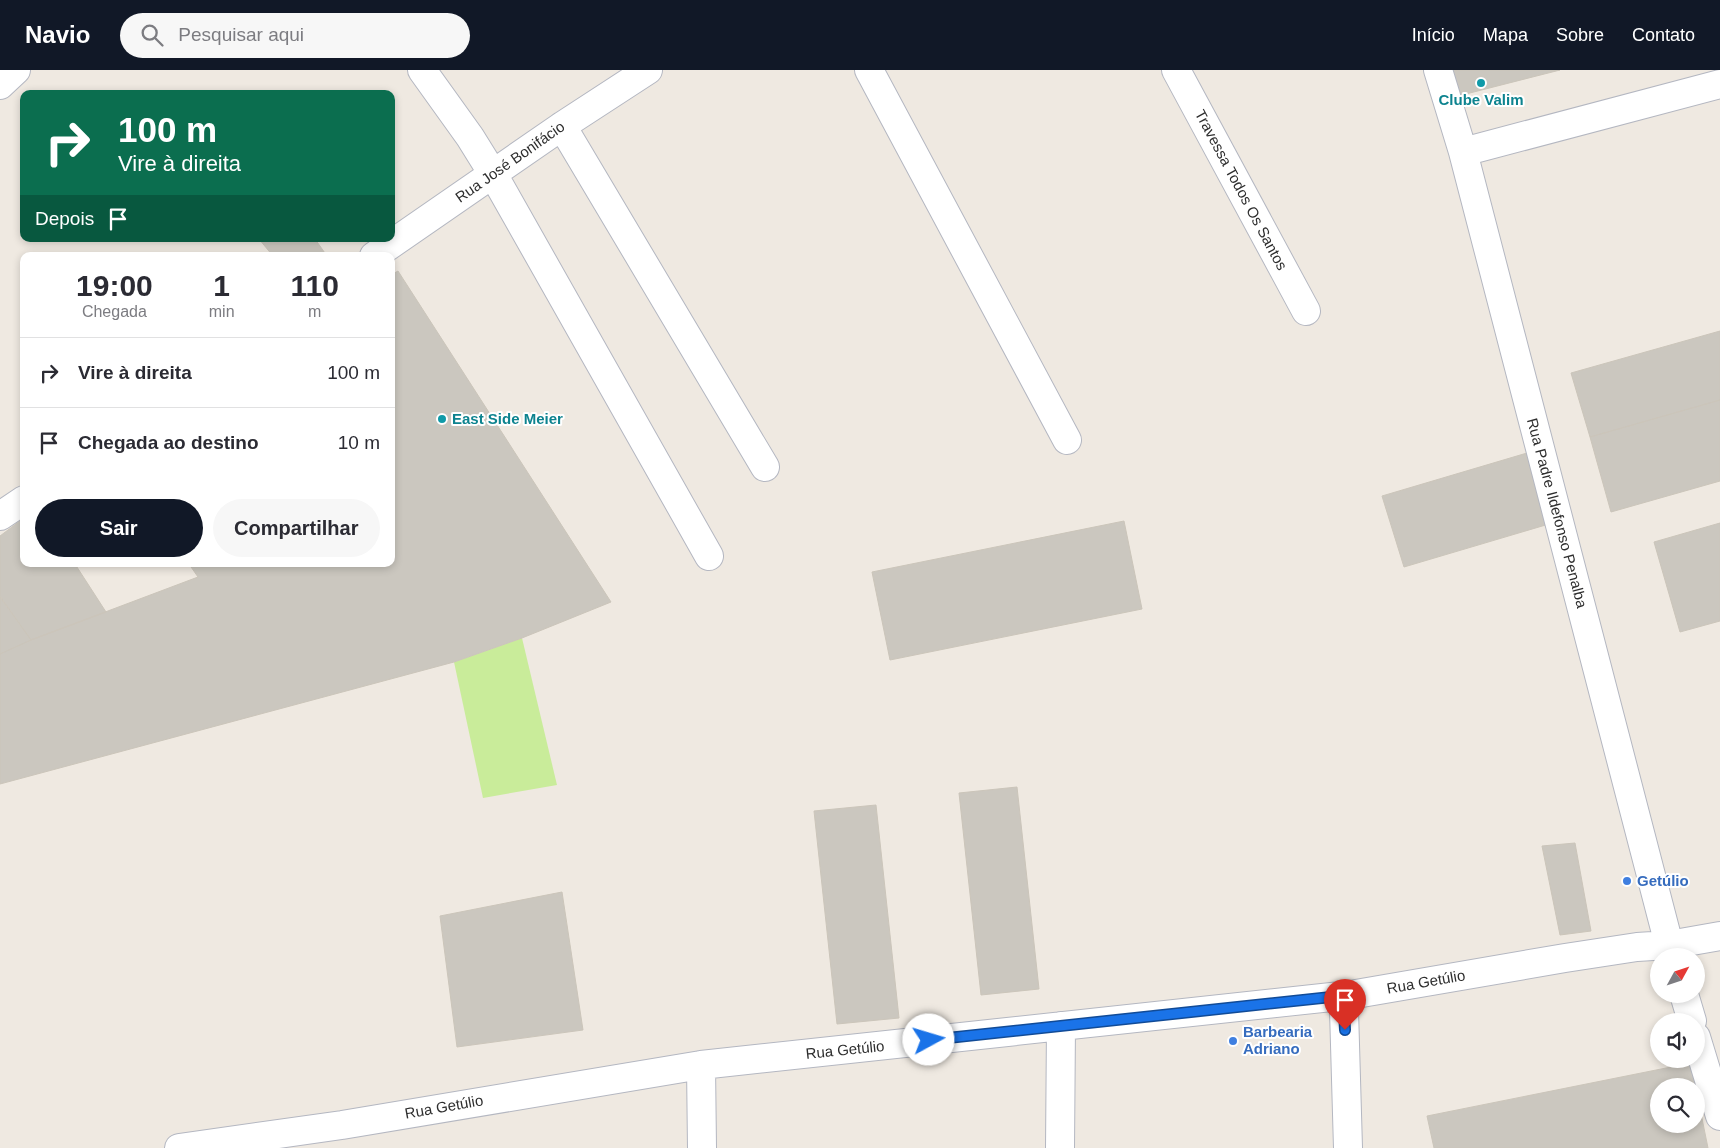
<!DOCTYPE html>
<html lang="pt">
<meta charset="utf-8">
<style>
body{margin:0;font-family:Helvetica,sans-serif;background:#f7f7f7;color:#2b2b33;height:100vh;display:flex;flex-direction:column;font-size:19px;white-space:nowrap}
*{box-sizing:border-box;margin:0}
p{font-size:16px;color:#7c7c81}
.icon{flex:none;width:28px;height:28px;fill:none;stroke:currentColor;stroke-width:2;stroke-linecap:round;stroke-linejoin:round}
.map{position:relative;flex:1;overflow:hidden}
.side{position:absolute;left:20px;top:182px;width:375px;height:315px;display:flex;flex-direction:column;background:#fff;border-radius:10px;box-shadow:0 2px 8px #0003}
.side>*{flex:none}
.banner{position:absolute;left:20px;top:20px;width:375px;height:152px;border-radius:10px;box-shadow:0 2px 8px #0003;background:#0b6e4f;color:#fff;overflow:hidden}
.needle{width:32px;rotate:50deg}
.controls{position:absolute;left:1650px;top:878px;display:grid;gap:10px}
.controls a{display:grid;place-items:center;width:55px;height:55px;border-radius:50%;background:#fff;box-shadow:0 2px 8px #0003;font-size:25px}
.pin{position:absolute;display:grid;place-items:center;width:42px;height:42px;color:#fff;margin:-51px -21px;border-radius:50% 50% 50% 0;rotate:-45deg;box-shadow:0 0 5px #0007}
.pin .icon{rotate:45deg}
.me{position:absolute;width:55px;margin:-28px;rotate:84deg;stroke-linejoin:round;filter:drop-shadow(0 0 4px #0008)}
.turn{display:flex;align-items:center;gap:18px;height:105px;padding:0 15px;font-size:22px}
.turn .icon{width:65px;height:65px;stroke-width:2.5}
.turn b{display:block;font-size:35px;line-height:42px}
.then{display:flex;align-items:center;height:48px;padding:0 15px;background:#0003;gap:10px;font-size:19px}
.eta{display:flex;justify-content:space-evenly;align-items:center;height:85px;text-align:center}
.eta b{font-size:30px;font-weight:800;line-height:35px}
.cta{display:flex;gap:10px;margin-top:auto;padding:10px 15px}
.cta a{flex:1;height:58px;border-radius:30px;background:#111827;color:#fff;font-size:20px;font-weight:800;line-height:58px;text-align:center}
.cta a+a{background:#f7f7f7;color:#2b2b33}
ul{padding:0;list-style:none}
li{display:flex;align-items:center;gap:15px;height:70px;padding:0 15px;border-top:1px solid #e1e1e2}
li div{flex:1}
li b{display:block;font-size:19px}
li em{font-style:normal}
header{display:flex;align-items:center;gap:30px;box-sizing:border-box;height:70px;padding:0 25px;background:#111827;color:#fff}
header strong{font-size:24px}
nav{display:flex;gap:28px;margin-inline-start:auto;font-size:18px}
.search{width:350px;height:45px;background:#f7f7f7;display:flex;align-items:center;gap:12px;box-sizing:border-box;padding:0 18px;border-radius:28px;color:#7c7c81;font-size:19px}
.map>svg:first-child{display:block}
.pitch{fill:#c9ec9a}
.building{fill:#cbc7bf;stroke:#cbc5ba}
.lines{fill:none;stroke-linecap:round;stroke-linejoin:round}
.minor-casing{stroke:#b4b7c1;stroke-width:30}
.minor{stroke:#fff;stroke-width:28}
.route-casing{stroke:#114b97;stroke-width:12}
.route{stroke:#1a73e8;stroke-width:9}
.culture-dot{fill:#0f9aa8;stroke:#fff;stroke-width:2}
.shop-dot{fill:#3f7fe0;stroke:#fff;stroke-width:2}
.labels{text-anchor:middle;stroke-width:4;stroke-linejoin:round;paint-order:stroke}
.culture-label{font-size:15px;font-weight:bold;fill:#0d838f;stroke:#fff}
.street-label{font-size:15px;fill:#2e2e2e;stroke:#fff}
.shop-label{font-size:15px;font-weight:bold;fill:#366cbe;stroke:#fff;text-anchor:start}
</style>
<header>
<strong>Navio</strong>
<div class="search"><svg class="icon" aria-label="search" viewBox="0 0 24 24"><circle cx="10" cy="10" r="6"/><path d="M15 15l6 6"/></svg>Pesquisar aqui</div>
<nav><a>Início</a><a>Mapa</a><a>Sobre</a><a>Contato</a></nav>
</header>
<div class="map">
<svg width="1720" height="1078" viewBox="0 0 1720 1078">
<rect width="100%" height="100%" fill="#efe9e1"/>
<path class="pitch" d="M522 568 557 715 483 728 454 592Z"/>
<path class="building" d="M1449 0H1560L1458 26Z
M259 169H315L327 186H273Z
M398 201 611 532 522 568 454 592 0 714V584L31 570 198 507 189 494H391V205Z
M1720 261V330L1590 367 1571 303Z
M1720 330V411L1611 442 1590 367Z
M1527 383 1549 454 1404 497 1382 426Z
M24 448V494H75L106 542 31 570 0 526V466Z
M1124 451 1142 539 890 590 872 502Z
M1720 453V551L1680 562 1654 472Z
M0 527 31 570 0 584Z
M1017 717 1039 919 981 925 959 723Z
M876 735 899 948 837 954 814 741Z
M1575 773 1591 861 1560 865 1542 776Z
M562 822 583 960 457 977 440 846Z
M1691 993 1696 1016H1659V1054H1696V1019L1708 1078H1434L1427 1046Z"/>
<g class="lines">
<g class="minor-casing">
<path id="minor" d="M422 0 470 67 493 104 709 486
M869 0 1067 370
M1176 0 1306 241
M1438 0 1463 82 1672 886
M0 15 16 0
M562 56 765 397
M1463 82 1720 14
M374 186 562 56 648 0
M0 446 24 430
M1684 924 1692 951
M1696 967 1720 1046
M701 995 702 1078
M179 1078 342 1055 701 995 1350 925 1565 888 1637 877 1669 875 1720 866
M1060 1078 1061 956
M1348 1078 1344 940 1350 925"/>
</g>
<use href="#minor" class="minor"/>
</g>
<g class="lines">
<g class="route-casing">
<path id="route" d="M929 970 1350 925 1344 940 1345 960"/>
</g>
<use href="#route" class="route"/>
</g>
<g class="culture-dot">
<circle cx="1481" cy="13" r="5"/>
<circle cx="442" cy="349" r="5"/>
</g>
<g class="shop-dot">
<circle cx="1627" cy="811" r="5"/>
<circle cx="1233" cy="971" r="5"/>
</g>
<g class="labels">
<g class="culture-label">
<text x="1481" y="35">Clube Valim</text>
<text x="452" y="354" text-anchor="start">East Side Meier</text>
</g>
<g class="street-label">
<text transform="translate(510 92) rotate(-35)" y="5">Rua José Bonifácio</text>
<text transform="translate(1241 120) rotate(62)" y="5">Travessa Todos Os Santos</text>
<text transform="translate(1557 443) rotate(75)" y="5">Rua Padre Ildefonso Penalba</text>
<text transform="translate(1426 912) rotate(-10)" y="5">Rua Getúlio</text>
<text transform="translate(845 980) rotate(-6)" y="5">Rua Getúlio</text>
<text transform="translate(444 1037) rotate(-10)" y="5">Rua Getúlio</text>
</g>
<g class="shop-label">
<text x="1637" y="816">Getúlio</text>
<text x="1243" y="967">Barbearia<tspan x="1243" dy="17">Adriano</tspan></text>
</g>
</g>
</svg>
<div class="controls">
<a><svg class="needle" viewBox="-14 -14 28 28"><path d="M0-13l5 13h-10z" fill="#e53935"/><path d="M0 13l5-13h-10z" fill="#7c7c81"/></svg></a>
<a><svg class="icon" aria-label="sound" viewBox="0 0 24 24"><path d="M4 9h4l5-4v14l-5-4H4zM17 9q2 3 0 6"/></svg></a>
<a><svg class="icon" aria-label="search" viewBox="0 0 24 24"><circle cx="10" cy="10" r="6"/><path d="M15 15l6 6"/></svg></a>
</div>
<div class="pin" style="left:1345px;top:960px;background:#d93025"><svg class="icon" aria-label="arrive" viewBox="0 0 24 24"><path d="M6 21V4h12l-3 4 3 4H6"/></svg></div>
<svg class="me" style="left:929px;top:970px" viewBox="-20 -20 40 40"><circle r="19" fill="#fff"/><path d="M0-13L10 11 0 6-10 11z" fill="#1a73e8"/></svg>
<div class="banner">
<div class="turn"><svg class="icon" aria-label="right" viewBox="0 0 24 24"><path d="M7 20v-9h11M14 6l5 5-5 5"/></svg><div><b>100 m</b>Vire à direita</div></div>
<div class="then">Depois<svg class="icon" aria-label="arrive" viewBox="0 0 24 24"><path d="M6 21V4h12l-3 4 3 4H6"/></svg></div>
</div>
<section class="side">
<div class="eta">
<div><b>19:00</b><p>Chegada</p></div>
<div><b>1</b><p>min</p></div>
<div><b>110</b><p>m</p></div>
</div>
<ul>
<li><svg class="icon" aria-label="right" viewBox="0 0 24 24"><path d="M7 20v-9h11M14 6l5 5-5 5"/></svg><div><b>Vire à direita</b></div><em>100 m</em></li>
<li><svg class="icon" aria-label="arrive" viewBox="0 0 24 24"><path d="M6 21V4h12l-3 4 3 4H6"/></svg><div><b>Chegada ao destino</b></div><em>10 m</em></li>
</ul>
<div class="cta"><a>Sair</a><a>Compartilhar</a></div>
</section>
</div>
